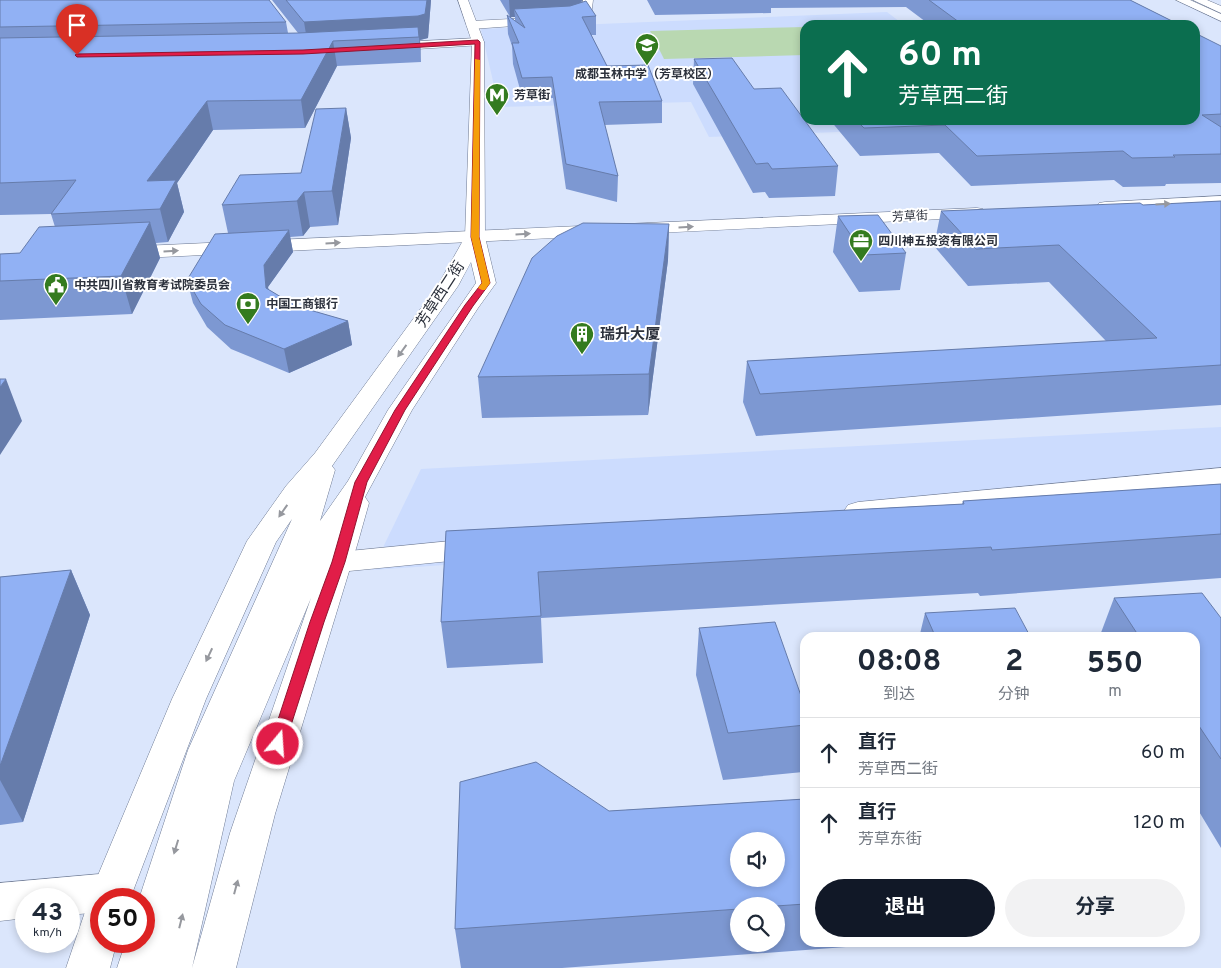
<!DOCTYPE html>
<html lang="zh">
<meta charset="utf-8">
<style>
body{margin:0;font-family:Overpass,"Noto Sans SC",sans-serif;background:#f2f2f3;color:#1f2937;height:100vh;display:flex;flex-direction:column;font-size:19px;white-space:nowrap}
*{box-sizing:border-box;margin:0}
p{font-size:16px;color:#747a83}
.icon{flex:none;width:28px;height:28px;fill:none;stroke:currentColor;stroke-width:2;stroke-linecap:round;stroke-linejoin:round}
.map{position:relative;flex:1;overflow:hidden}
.panel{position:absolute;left:800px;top:632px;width:400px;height:315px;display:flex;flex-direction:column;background:#fff;border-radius:15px;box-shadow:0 2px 8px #0003}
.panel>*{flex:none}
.guide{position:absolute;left:800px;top:20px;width:400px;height:105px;border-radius:15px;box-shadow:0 2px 8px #0003;background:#0b6e4f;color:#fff;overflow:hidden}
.controls{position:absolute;left:730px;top:832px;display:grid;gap:10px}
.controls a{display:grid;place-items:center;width:55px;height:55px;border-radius:50%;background:#fff;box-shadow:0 2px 8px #0003;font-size:25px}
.speed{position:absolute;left:15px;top:888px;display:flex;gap:10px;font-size:25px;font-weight:700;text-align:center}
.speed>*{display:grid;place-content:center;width:65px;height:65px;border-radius:50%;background:#fff;box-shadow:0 2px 8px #0003;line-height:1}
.speed small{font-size:12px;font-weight:400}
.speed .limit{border:8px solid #d22;background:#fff;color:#111}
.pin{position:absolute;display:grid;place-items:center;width:42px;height:42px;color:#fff;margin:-51px -21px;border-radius:50% 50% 50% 0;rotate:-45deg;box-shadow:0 0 5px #0007}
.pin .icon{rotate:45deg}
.me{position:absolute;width:55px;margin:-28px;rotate:18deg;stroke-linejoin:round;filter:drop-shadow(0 0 4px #0008)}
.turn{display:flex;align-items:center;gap:18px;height:105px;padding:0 15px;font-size:22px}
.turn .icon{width:65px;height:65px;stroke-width:2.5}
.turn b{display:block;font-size:35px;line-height:42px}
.eta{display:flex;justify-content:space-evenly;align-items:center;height:85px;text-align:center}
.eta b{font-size:30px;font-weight:700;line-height:35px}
.button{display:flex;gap:10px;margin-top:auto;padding:10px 15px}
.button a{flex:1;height:58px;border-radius:30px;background:#111827;color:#fff;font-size:20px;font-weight:700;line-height:58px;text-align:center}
.button a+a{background:#f2f2f3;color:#1f2937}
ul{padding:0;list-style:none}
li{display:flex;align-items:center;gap:15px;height:70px;padding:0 15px;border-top:1px solid #e0e1e3}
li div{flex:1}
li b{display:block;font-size:19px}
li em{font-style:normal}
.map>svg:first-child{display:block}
.built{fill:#ccdcfe}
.green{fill:#b9d8b1}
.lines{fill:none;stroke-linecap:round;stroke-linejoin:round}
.minor-casing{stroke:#6f7b94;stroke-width:1}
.major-casing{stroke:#6f7b94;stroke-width:1}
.highway-casing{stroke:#6f7b94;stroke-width:1}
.minor{fill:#fff;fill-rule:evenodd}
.major{fill:#fff;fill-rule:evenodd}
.highway{fill:#fff;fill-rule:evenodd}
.wall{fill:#7d98d2;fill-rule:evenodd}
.shaded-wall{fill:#667cab}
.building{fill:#91b1f4;stroke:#667cab;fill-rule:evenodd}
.oneway{fill:#96989e}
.route{fill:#e11d48;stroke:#92132f}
.slow{fill:#f59e0b}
.labels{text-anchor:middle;stroke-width:4;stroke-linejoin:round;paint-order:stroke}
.far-poi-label{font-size:12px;font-weight:bold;fill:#2c313c;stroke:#fff;text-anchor:start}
.far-street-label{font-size:12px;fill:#2c313c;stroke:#fff}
.street-label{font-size:15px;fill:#2c313c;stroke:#fff}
.poi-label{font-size:15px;font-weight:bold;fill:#2c313c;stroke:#fff;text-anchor:start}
</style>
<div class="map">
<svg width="1221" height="968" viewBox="0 0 1221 968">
<rect width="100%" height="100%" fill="#dbe6fc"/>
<path class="built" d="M887 12 904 25H805V120H1032L1037 124 709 137 691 102 499 107 481 29Z
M1221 427V511L372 570 421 469Z"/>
<path class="green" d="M805 27V55L664 59 650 31Z"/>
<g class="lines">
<g class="minor-casing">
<path id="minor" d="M583 0H593L591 16 570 22 472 29 466 25 472 21 569 16 581 12Z
M478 38 482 39 484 42 482 45 384 51 378 47 384 43Z
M1221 196V206L1105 212 1099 211 1096 207 1099 203 1105 202Z
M977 208 983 209 986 213 983 217 121 259 114 257 111 253 114 249 121 247Z
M1221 468V484L858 520 848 517 844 511 848 505 858 502Z
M481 538 491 541 496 548 491 555 481 558 339 572 328 569 324 562 328 555 339 552Z
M111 873 126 879 132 892 129 899H101V912L69 915V899H26V918L0 921V883Z"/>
</g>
<g class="major-casing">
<path id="major" d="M458 0H468L484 42 485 237 496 283 478 308 412 410 365 497 369 503 358 542 275 814 236 968H117L126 941H144V899H139L188 750 292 519 276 542 206 699 130 899H101V941H117L110 968H66L86 909 92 907 88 899 172 699 247 541 286 486 315 453 438 285 465 237 472 42ZM471 262 476 283 388 410 348 481 320 521 335 470 332 466 458 286ZM311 598 230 833 192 968 234 781Z
M1176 0H1190L1221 14V21Z"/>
</g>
<g class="highway-casing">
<path id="highway" d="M1193 0H1207L1221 6V13Z"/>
</g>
<use href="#minor" class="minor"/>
<use href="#major" class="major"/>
<use href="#highway" class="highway"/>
</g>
<path class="wall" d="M0 0 286 22 288 33H298L272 0H431L428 38 420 40 421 62 337 66 305 128 213 130 177 183 184 212 168 242 156 243 160 258 132 314 0 320V254L20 253 55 227 51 214 0 215Z
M500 0H582L581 3 596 16V35H591L607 66 662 101V123L604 125 618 176 617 202 566 189 553 98 523 100 513 64 512 46 508 34 507 15 515 21V17H510Z
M647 0H1130L1180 25H930L906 7 771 8V13L655 15Z
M1221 46V183L1166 184 1165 186 1123 187 1114 180 971 186 939 153 860 156 830 120H1195Z
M694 59 754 89 838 166 835 196 769 198 765 192 753 193 693 84Z
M346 108 351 138 338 225 310 227 303 236 290 237 293 252 268 287 269 290 296 306 348 321 352 345 289 373 231 349 207 327 193 303 187 280 228 233 222 205 301 173Z
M1221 201V405L756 436 743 402 747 361 1106 341 1049 282 968 286 934 246 941 211 1143 205Z
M838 216 906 253 900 290 859 292 833 252Z
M669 224 668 260 648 415 482 418 478 377Z
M1221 484V578L980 596 978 593 541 618 543 663 447 668 441 622 446 531 962 504 963 501Z
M71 570 90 615 23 822 0 825V577Z
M1114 598 1221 618V848L1195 805V638H1099Z
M925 613 1031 638H919Z
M699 628 805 707V760L803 772 723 780 696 675Z
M805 799V942H886V944L562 968H461L455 929 609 811ZM739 906H776V944H739Z"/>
<path class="shaded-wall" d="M427 0H431L428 38 420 40 421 62 419 37 333 41 337 66 305 128 301 100 308 46 304 22Z
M509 0H582L579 11 514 9 515 17H510Z
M207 101 213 130 177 183 184 212 168 242 160 209 147 181Z
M346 108 351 138 338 225 332 191Z
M304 192 310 227 303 236 297 201Z
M150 222 160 258 132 314 121 276Z
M669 224 668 260 648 415 649 374Z
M289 230 293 252 268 287 270 311 266 288 264 265Z
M348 321 352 345 289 373 284 349Z
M6 379 22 421 0 455V387Z
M71 570 90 615 23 822 0 780V766Z"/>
<path class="building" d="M0 0H269L286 22 0 27Z
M286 0H427L425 14 418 16 304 22Z
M929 0H1130L1180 25H963Z
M586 1 596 16 582 17 607 66 648 65 662 101 599 102 618 176 566 164 552 77 522 78 512 43H519L507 15 525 28 514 9 570 6Z
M418 27 419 37 333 41 301 100 207 101 147 181 176 180 160 209 51 214 76 180 0 183V38L299 33Z
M1195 33 1221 46V114L1202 115 1221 127V154L1173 155 1175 157 1132 158 1123 151 977 156 945 125 864 128 856 120H1195Z
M732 58 754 89 781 88 838 166 772 169 768 163 756 164 694 59Z
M346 108 332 191 304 192 297 201 222 205 240 175 301 173 316 109Z
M1221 201V365L760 394 747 361 1157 338 1059 245 976 249 941 211 1140 203 1143 205Z
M878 215 906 253 864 255 838 216Z
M150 222 121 276 0 281V254L20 253 39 227Z
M583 223 669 224 649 374 478 377 532 258 557 236Z
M289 230 264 265 266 288 296 306 348 321 284 349 225 325 201 304 187 280 215 234Z
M0 379H6L0 387Z
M1221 484V534L992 550 991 547 538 572 541 616 441 622 446 531 964 504 963 501Z
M71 570 0 766V577Z
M1202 593 1221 618V759L1195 720V638H1140L1114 598Z
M1015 608 1031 638H936L925 613Z
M775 622 805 707V725L728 733 699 628Z
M536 762 609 811 805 799V904L776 906H739V909L455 929 460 782ZM739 841H776V879H739Z"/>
<defs><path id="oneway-solid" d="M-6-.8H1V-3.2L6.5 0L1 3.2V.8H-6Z" transform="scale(1.25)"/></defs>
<g class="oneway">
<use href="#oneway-solid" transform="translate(1163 204) rotate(-3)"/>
<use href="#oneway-solid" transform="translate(686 227) rotate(-3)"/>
<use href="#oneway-solid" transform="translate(523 234) rotate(-3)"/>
<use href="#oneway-solid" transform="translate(333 243) rotate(-3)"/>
<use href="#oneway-solid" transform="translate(171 251) rotate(-3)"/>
<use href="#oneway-solid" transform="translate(402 351) rotate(126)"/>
<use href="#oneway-solid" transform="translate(283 511) rotate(125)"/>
<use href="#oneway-solid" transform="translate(209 655) rotate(115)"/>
<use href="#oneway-solid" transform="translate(176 847) rotate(107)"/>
<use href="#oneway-solid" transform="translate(236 887) rotate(-75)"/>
<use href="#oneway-solid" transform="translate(181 921) rotate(-76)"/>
</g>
<path class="route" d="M478 40 480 42 479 237 490 283 473 306 405 410 367 482 345 562 324 622 285 744 283 749 278 750 272 749 270 744 310 622 332 562 355 482 395 410 465 305 482 283 471 237 475 44 303 54 77 57 75 55 77 54 303 50Z"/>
<path class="slow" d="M475 59 480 60 479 237 490 283 485 290H482L478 288 482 283 471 237Z"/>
<defs>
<g id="school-pin" transform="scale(1.25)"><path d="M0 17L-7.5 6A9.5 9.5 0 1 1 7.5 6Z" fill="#347b1f" stroke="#fff"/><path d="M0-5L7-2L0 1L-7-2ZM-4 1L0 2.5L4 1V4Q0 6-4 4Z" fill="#fff"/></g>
<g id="metro-pin" transform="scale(1.25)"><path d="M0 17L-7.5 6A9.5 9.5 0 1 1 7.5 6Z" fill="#347b1f" stroke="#fff"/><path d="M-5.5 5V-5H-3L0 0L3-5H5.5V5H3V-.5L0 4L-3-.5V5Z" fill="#fff"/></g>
<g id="office-pin" transform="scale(1.25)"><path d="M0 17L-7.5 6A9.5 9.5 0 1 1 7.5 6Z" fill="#347b1f" stroke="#fff"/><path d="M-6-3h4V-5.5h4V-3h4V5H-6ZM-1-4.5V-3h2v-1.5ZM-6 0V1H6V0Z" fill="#fff"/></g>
<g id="civic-pin" transform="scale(1.25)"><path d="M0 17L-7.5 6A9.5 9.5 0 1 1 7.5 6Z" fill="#347b1f" stroke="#fff"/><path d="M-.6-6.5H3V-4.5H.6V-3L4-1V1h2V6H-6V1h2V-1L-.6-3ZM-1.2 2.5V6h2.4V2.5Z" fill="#fff"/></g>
<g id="bank-pin" transform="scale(1.25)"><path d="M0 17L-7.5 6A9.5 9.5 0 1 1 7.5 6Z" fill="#347b1f" stroke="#fff"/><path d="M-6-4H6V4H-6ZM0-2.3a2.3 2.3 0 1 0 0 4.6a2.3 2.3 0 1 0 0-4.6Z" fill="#fff"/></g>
<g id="building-pin" transform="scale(1.25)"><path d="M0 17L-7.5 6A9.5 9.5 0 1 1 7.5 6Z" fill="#347b1f" stroke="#fff"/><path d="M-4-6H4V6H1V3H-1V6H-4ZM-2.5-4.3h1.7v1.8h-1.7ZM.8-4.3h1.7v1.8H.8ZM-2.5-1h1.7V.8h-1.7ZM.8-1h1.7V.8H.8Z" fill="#fff"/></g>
</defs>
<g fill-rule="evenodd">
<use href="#school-pin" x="647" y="45"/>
<use href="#metro-pin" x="497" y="95"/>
<use href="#office-pin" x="861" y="241"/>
<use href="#civic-pin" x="56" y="285"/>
<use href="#bank-pin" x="248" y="304"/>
<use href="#building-pin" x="582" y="334"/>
</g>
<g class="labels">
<g class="far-poi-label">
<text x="647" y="78" text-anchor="middle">成都玉林中学（芳草校区）</text>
<text x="514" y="99">芳草街</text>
<text x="878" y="245">四川神五投资有限公司</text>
<text x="74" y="289">中共四川省教育考试院委员会</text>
<text x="266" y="308">中国工商银行</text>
</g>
<g class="far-street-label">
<text transform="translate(910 216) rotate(-3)" y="4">芳草街</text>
</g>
<g class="street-label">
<text transform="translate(440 294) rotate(-57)" y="5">芳草西二街</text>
</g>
<g class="poi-label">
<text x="600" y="339">瑞升大厦</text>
</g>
</g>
</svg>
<div class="controls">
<a><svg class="icon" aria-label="sound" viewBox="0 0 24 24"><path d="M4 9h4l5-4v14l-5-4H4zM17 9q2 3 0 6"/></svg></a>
<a><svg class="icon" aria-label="search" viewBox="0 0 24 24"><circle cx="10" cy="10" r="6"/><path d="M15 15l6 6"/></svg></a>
</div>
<div class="speed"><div>43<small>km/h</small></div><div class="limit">50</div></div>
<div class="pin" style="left:77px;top:55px;background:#d93025"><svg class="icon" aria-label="arrive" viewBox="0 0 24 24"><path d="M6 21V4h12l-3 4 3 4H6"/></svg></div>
<svg class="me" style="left:278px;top:744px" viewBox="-20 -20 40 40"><circle r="17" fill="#e11d48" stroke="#fff" stroke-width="3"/><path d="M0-11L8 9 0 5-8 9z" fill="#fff"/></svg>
<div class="guide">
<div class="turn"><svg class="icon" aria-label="ahead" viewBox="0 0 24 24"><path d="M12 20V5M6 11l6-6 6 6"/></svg><div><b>60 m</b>芳草西二街</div></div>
</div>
<section class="panel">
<div class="eta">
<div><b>08:08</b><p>到达</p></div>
<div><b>2</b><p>分钟</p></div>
<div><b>550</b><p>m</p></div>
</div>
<ul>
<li><svg class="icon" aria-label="ahead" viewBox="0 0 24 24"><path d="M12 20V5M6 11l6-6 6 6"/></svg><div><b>直行</b><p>芳草西二街</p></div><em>60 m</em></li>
<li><svg class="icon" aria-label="ahead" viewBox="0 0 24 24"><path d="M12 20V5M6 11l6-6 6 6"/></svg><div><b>直行</b><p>芳草东街</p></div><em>120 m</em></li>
</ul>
<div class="button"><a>退出</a><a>分享</a></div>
</section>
</div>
